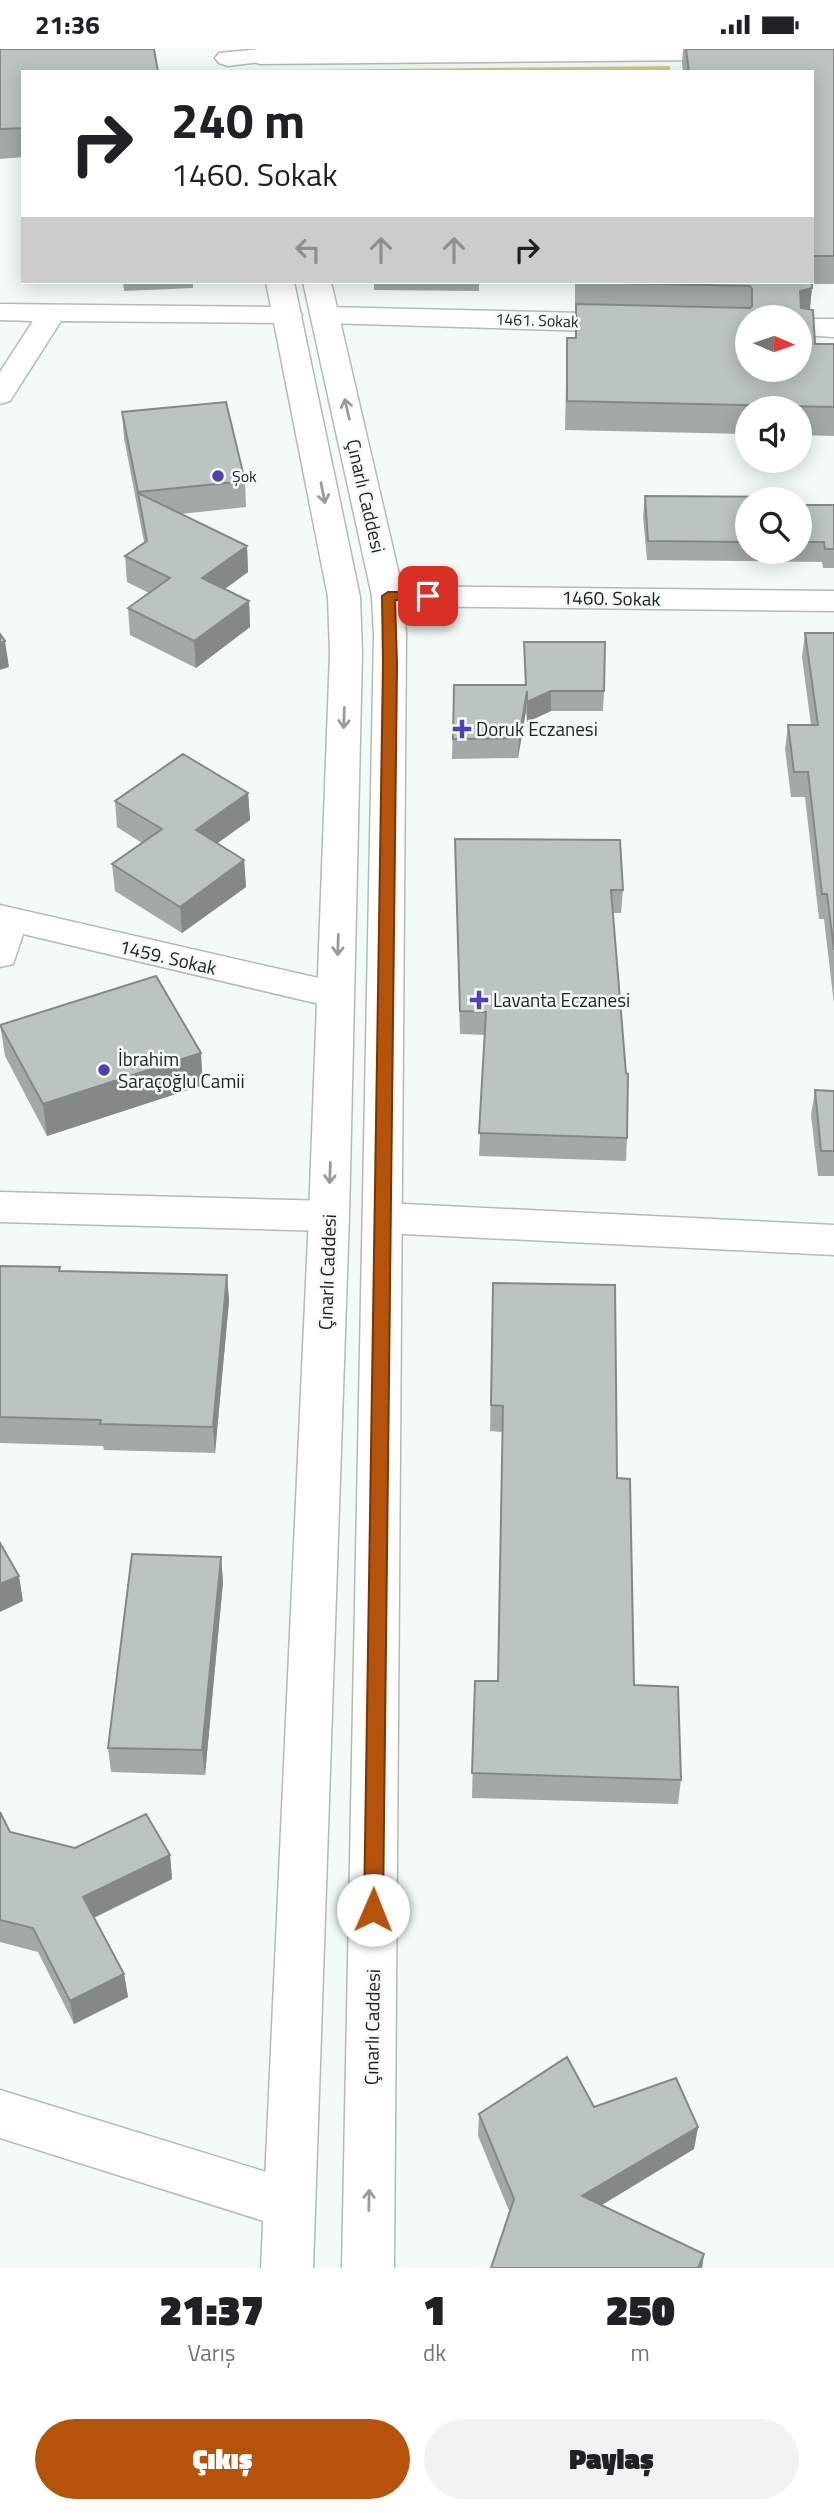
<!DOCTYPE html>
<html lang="tr">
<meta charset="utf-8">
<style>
body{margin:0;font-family:"Titillium Web",sans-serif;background:#f2f2f2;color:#202124;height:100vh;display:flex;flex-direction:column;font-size:26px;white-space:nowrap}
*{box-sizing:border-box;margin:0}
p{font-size:23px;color:#757577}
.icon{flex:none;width:38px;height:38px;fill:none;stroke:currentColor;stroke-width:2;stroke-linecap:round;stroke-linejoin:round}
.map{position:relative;height:2219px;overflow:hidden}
.sheet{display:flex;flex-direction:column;background:#fff;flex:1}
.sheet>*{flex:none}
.hud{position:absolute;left:21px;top:21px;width:793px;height:214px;border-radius:0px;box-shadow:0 4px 18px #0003;background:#fff;color:#202124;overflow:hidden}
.needle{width:46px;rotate:92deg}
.buttons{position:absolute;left:735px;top:256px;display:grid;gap:14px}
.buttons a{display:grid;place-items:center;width:77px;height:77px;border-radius:50%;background:#fff;box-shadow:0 4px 18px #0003;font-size:35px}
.pin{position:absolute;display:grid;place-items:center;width:60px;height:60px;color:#fff;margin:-30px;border-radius:14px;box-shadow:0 4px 10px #0006}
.me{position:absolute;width:77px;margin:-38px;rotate:1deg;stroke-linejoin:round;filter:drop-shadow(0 0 5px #0008)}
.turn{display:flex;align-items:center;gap:24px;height:147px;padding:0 35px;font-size:32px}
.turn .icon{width:91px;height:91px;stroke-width:2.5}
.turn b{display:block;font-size:49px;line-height:60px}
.lanes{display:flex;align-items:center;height:66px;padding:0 35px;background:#0003;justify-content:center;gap:35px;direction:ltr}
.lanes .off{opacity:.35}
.eta{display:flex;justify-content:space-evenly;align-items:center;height:119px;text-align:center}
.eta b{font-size:42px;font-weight:800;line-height:49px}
.button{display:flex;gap:14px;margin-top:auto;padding:14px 35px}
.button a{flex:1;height:80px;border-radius:42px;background:#b45309;color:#fff;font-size:28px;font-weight:800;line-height:80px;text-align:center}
.button a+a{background:#f2f2f2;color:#202124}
.status{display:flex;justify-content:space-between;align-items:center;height:49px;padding:0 35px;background:#fff;direction:ltr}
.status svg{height:19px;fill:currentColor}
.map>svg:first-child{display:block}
.green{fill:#d0cc8c}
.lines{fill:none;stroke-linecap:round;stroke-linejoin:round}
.street-casing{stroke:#b4bbb6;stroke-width:3}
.secondary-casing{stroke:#b4bbb6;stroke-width:3}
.street{fill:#fff;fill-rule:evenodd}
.secondary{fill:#fff;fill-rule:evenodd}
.wall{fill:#a2a9a7}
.shaded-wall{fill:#848988}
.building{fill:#bcc4c2;stroke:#848988;stroke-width:2;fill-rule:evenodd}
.oneway{stroke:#9a9b9a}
.route{fill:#b45309;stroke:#753606;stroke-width:2}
.poi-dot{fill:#503fb7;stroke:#f4fbf6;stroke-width:2.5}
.labels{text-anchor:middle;stroke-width:5;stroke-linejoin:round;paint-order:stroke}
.far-street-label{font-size:16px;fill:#1f211f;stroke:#f4fbf6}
.far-poi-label{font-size:16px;fill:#1f211f;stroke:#f4fbf6;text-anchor:start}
.street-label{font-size:19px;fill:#1f211f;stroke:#f4fbf6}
.poi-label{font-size:19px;fill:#1f211f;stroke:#f4fbf6;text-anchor:start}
</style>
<div class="status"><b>21:36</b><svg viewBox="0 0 49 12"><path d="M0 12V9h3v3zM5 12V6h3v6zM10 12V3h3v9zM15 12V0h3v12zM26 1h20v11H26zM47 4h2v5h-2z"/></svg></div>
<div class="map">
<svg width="834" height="2219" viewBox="0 0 834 2219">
<rect width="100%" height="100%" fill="#f4fbf6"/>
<path class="green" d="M670 17V23L298 21Z"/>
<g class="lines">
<g class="street-casing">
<path id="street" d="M258 0H834V10L260 15 251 12 247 7 251 2Z
M0 255 288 258 298 260 302 266 298 272 288 274 61 272 10 352 0 355V323L33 272 0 271Z
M326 258 626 265 636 268 640 274 636 280 626 283 326 274 316 272 312 266 316 260Z
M800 270H834V288L800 286Z
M388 537 834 542V562L388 557 377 554 372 547 377 540Z
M0 856 336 933 349 937 354 946 349 955 336 959 23 885 13 915 0 918Z
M0 1143 329 1152 343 1157 349 1167 343 1177 329 1182 0 1173Z
M384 1154 834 1176V1206L384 1184 370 1179 364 1169 370 1159Z
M0 2041 289 2130 307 2137 315 2155 307 2173 289 2180 0 2089Z"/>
</g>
<g class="secondary-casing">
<path id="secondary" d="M262 0 269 2 273 7 269 12 228 17 219 14 215 9 219 4Z
M266 233H294L360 548 362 604 349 1167 313 2219H261L309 1167 330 604 328 548Z
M303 233H331L404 547 406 586 394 2219H342L374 586 372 547Z"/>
</g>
<use href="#street" class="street"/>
<use href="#secondary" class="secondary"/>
</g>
<path class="wall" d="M0 0 23 23V108L0 110Z
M683 0H834V235H812L810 261 815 295H834V387L800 386V359H747V385L565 381 567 289H575L576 261H575V233H812V23H683L682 14Z
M123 233H193V239L124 242Z
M374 233H479V242L374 241Z
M122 363 245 432 246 458 181 465 247 497 248 523 225 540 249 552 250 578 196 619 130 586 128 559 149 544 127 533 125 507 144 493 124 389Z
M645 447 747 450V502H800V456H834V519H823L822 513 647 511 643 467Z
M805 584H834V955L824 870H819L805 748H791L785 700 788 676H811L802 608Z
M524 593 604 642 603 662H551L527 673 526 662 518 709 452 710 454 636H525Z
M248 744 250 771 217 794 244 811 246 838 182 884 115 842 112 815 142 794 117 778 115 752Z
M455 790 623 841 621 864H613L627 1089 626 1112 479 1107 485 986 460 985Z
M0 976 203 1036 47 1087 5 1007Z
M815 1041 834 1042V1127H818L811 1066Z
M0 1217 60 1222 227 1226 229 1252 215 1404 104 1401 103 1397 0 1394Z
M493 1234 617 1429 634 1636 681 1731 678 1755 472 1749 475 1632H498L503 1383 490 1382Z
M221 1508 223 1533 205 1726 111 1723 108 1699Z
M0 1763 10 1783 75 1799 170 1806 172 1830 94 1869 124 1925 128 1948 74 1975 38 1903 0 1893Z
M594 2058 698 2078 694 2100 602 2156 704 2205 702 2219H491L510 2164 478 2087 479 2065Z"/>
<path class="shaded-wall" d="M812 239 809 267 800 269V242Z
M247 497 248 523 204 555 202 529Z
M249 552 250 578 196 619 194 592Z
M5 592 9 618 0 621V594Z
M527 642 526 662 518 709 519 689Z
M551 642V662L527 673V653Z
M248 744 250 771 198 808 196 781Z
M244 811 246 838 182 884 180 858Z
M201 1004 203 1036 47 1087 43 1055Z
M227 1226 229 1252 215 1404 213 1378Z
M221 1508 223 1533 205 1726 202 1701Z
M19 1527 23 1552 0 1563V1535Z
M170 1806 172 1830 87 1872 83 1848Z
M124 1925 128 1948 74 1975 70 1952Z
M698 2078 694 2100 580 2169 582 2147Z
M704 2205 702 2219H698Z"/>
<path class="building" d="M0 0H154L158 23H23V79L0 80Z
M686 0H834V207H812V23H689Z
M576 233H812V239L800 242 801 259 813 261 815 295H834V358L567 352V289H576V255L750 259 752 257V240L750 237ZM747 268H800V320H747Z
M226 353 245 432 138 443 122 363Z
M138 444 247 497 202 529 249 552 194 592 128 559 170 529 125 507 147 492Z
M645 447 783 448V450H747V493L648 492Z
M800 456H834V500H825L824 493H800Z
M805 584H834V901L827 845H822L808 723H794L788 676H818Z
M0 585 5 592 0 594Z
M524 593H605L604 642H551L527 653V642L519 689 453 690 454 636H526Z
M183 705 248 744 196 781 244 811 180 858 112 815 162 780 115 752Z
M455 790 620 791 623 841H611L626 1024 628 1025 627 1089 479 1084 486 963 460 962Z
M156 927 201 1004 43 1055 0 976Z
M815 1041 834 1042V1102H821Z
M0 1217 60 1218 59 1222 227 1226 213 1378 100 1375 101 1371 0 1368Z
M493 1234 615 1236 617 1429 630 1430 634 1636 678 1638 681 1731 472 1724 475 1632H498L503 1357 491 1356Z
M0 1494 19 1527 0 1535Z
M132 1505 221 1508 202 1701 108 1699Z
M0 1763 10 1783 75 1799 146 1765 170 1806 83 1848 124 1925 70 1952 33 1879 0 1871Z
M567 2008 594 2058 676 2029 698 2078 582 2147 704 2205 698 2219H491L514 2150 479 2065Z"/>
<defs><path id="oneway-shaft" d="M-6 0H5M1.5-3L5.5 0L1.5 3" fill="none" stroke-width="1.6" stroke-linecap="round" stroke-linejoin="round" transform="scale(1.75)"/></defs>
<g class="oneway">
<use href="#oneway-shaft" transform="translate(347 360) rotate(-103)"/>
<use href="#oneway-shaft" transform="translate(323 444) rotate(79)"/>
<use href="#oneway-shaft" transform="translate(344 669) rotate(92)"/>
<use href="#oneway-shaft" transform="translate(338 896) rotate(92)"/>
<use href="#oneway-shaft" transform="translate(330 1124) rotate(92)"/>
<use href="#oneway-shaft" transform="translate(369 2151) rotate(-89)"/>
</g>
<path class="route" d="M388 543H428L434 547 428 551H395L397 614 383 1861 380 1867 373 1869 366 1867 364 1861 383 614 382 547Z"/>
<g class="poi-dot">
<circle cx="218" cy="427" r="7"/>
<path d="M458.5 669.5h7v7h7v7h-7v7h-7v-7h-7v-7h7z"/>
<path d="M475.5 940.5h7v7h7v7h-7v7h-7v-7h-7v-7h7z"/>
<circle cx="104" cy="1021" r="7"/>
</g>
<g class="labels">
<g class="far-street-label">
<text transform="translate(537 271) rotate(2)" y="6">1461. Sokak</text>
</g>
<g class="far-poi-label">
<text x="232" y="433">Şok</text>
</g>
<g class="street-label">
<text transform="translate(366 447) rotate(77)" y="7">Çınarlı Caddesi</text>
<text transform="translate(611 549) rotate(1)" y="7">1460. Sokak</text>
<text transform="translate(168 908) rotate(13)" y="7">1459. Sokak</text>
<text transform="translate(327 1223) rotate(-88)" y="7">Çınarlı Caddesi</text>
<text transform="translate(372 1978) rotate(-89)" y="7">Çınarlı Caddesi</text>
</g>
<g class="poi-label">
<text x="476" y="687">Doruk Eczanesi</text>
<text x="493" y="958">Lavanta Eczanesi</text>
<text x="118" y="1017">İbrahim<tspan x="118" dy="22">Saraçoğlu Camii</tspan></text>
</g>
</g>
</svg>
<div class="buttons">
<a><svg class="needle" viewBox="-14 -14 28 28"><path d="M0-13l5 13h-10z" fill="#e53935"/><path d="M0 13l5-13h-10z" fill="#757577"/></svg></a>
<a><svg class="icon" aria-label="sound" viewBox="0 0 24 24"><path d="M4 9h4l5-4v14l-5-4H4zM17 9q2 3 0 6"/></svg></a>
<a><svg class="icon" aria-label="search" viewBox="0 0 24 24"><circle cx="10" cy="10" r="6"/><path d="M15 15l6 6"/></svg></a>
</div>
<div class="pin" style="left:428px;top:547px;background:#d93025"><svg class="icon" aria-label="arrive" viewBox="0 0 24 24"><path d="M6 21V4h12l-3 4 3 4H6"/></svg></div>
<svg class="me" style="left:373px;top:1861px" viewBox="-20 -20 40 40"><circle r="19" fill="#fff"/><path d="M0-13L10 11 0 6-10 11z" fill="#b45309"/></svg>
<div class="hud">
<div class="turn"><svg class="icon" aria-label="right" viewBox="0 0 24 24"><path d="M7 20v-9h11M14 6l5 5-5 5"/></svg><div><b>240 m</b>1460. Sokak</div></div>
<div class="lanes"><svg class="icon off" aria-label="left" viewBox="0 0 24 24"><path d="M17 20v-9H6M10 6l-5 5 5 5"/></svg><svg class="icon off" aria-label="ahead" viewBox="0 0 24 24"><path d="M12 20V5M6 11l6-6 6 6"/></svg><svg class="icon off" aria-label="ahead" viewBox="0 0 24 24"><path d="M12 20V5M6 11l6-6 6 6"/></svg><svg class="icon" aria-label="right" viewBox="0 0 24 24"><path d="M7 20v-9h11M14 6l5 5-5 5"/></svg></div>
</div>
</div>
<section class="sheet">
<div class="eta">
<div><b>21:37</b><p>Varış</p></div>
<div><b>1</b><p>dk</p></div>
<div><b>250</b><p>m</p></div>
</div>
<div class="button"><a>Çıkış</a><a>Paylaş</a></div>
</section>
